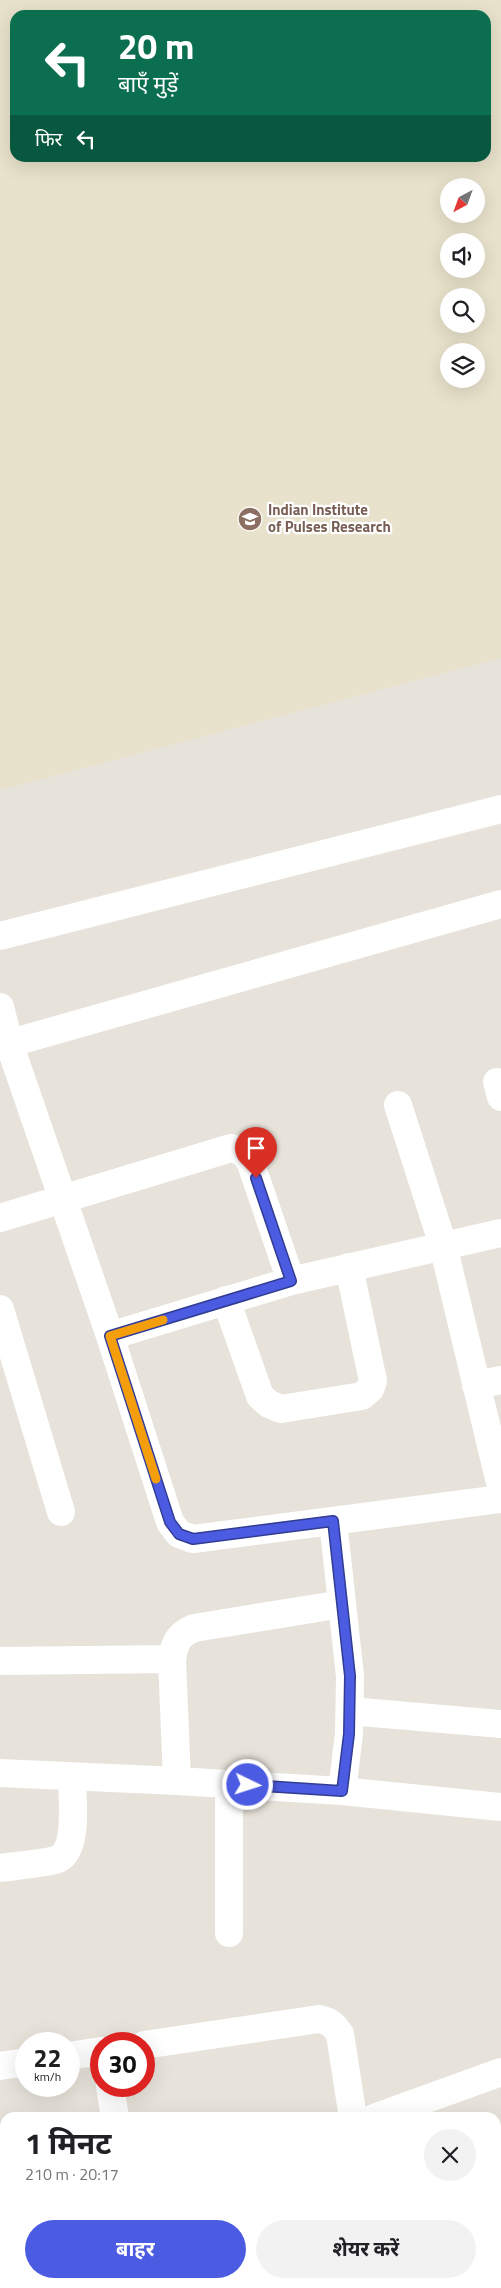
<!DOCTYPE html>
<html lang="hi">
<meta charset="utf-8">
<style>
body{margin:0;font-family:"Titillium Web","Noto Sans Devanagari",sans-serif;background:#f2f2f2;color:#202124;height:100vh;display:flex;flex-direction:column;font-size:19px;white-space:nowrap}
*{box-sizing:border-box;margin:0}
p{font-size:16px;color:#757577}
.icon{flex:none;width:28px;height:28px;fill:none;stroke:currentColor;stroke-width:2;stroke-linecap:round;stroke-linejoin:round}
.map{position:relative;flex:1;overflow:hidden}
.details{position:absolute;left:0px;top:2112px;width:501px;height:176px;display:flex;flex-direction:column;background:#fff;border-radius:15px 15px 0 0;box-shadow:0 5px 20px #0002}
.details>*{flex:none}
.guide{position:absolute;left:10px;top:10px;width:481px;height:152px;border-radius:15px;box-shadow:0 5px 20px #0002;background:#0b6e4f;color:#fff;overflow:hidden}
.needle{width:32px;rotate:221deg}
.fabs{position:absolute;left:440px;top:178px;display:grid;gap:10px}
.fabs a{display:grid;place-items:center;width:45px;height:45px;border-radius:50%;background:#fff;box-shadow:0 5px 20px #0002;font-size:25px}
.speed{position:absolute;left:15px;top:2032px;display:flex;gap:10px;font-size:25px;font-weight:700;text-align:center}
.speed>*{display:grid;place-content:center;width:65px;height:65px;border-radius:50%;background:#fff;box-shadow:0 5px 20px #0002;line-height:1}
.speed small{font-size:12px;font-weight:400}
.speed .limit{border:8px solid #d22;background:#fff;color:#111}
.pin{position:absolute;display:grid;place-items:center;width:42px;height:42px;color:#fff;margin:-51px -21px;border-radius:50% 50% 50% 0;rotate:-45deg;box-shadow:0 0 5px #0007}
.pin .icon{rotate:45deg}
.me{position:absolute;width:55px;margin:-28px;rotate:94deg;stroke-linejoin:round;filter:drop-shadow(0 0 4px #0008)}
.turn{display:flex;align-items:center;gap:18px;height:105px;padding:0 25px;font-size:22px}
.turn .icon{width:65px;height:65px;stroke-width:2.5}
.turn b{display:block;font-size:35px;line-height:42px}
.then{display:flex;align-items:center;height:48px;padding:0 25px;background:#0003;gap:10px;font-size:19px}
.round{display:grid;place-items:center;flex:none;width:52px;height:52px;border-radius:26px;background:#f2f2f2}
.summary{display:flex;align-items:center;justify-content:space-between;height:85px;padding:0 25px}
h1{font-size:30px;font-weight:700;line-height:38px}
.cta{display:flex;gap:10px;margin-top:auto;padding:10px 25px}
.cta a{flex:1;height:58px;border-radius:30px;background:#4c5ce2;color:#fff;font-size:20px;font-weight:700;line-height:58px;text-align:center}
.cta a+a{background:#f2f2f2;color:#202124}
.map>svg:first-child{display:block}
.education{fill:#e8e1cb;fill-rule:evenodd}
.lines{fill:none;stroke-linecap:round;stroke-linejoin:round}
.street{stroke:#fff;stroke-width:28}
.secondary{stroke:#fff;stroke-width:28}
.route-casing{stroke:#313c93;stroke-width:12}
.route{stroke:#4c5ce2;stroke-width:9}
.slow{stroke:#f59e0b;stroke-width:9}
.labels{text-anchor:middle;stroke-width:4.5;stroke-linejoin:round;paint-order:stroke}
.education-label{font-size:15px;font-weight:bold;fill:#785e54;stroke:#fff;text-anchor:start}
</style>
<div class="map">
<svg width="501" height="2288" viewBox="0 0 501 2288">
<rect width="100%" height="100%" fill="#e8e3da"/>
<path class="education" d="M0 0H501V658L0 790ZM15 15H486V158H15ZM449 186H476V214H449ZM449 241H476V269H449ZM449 296H476V324H449ZM449 351H476V379H449Z"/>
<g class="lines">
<path class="street" d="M0 1007 9 1043 110 1336 170 1522 179 1534 193 1539 501 1499
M497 1082 501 1097
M398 1105 443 1245 501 1487
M0 1218 231 1148 243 1152 250 1161 291 1281
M226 1300 260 1396 269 1404 281 1409 362 1396 370 1389 373 1381 349 1267
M0 1309 61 1512
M110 1336 291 1281 501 1233
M476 1385 501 1380
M333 1521 350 1676 349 1734 342 1791
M0 1661 172 1659
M350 1711 501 1724
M0 1773 177 1781 342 1791 501 1807
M177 1781 172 1659C175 1642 178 1635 194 1628L342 1604
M229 1784V1933
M0 1868C13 1866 49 1863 58 1859 79 1849 72 1798 72 1778
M144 2045 319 2019C330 2021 334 2025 340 2034L353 2118
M69 2056 101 2051
M0 2066 26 2062
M110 2086 115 2118
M374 2118 501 2072
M146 2284 147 2288
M396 2284 397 2288"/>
<path class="secondary" d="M0 936 501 809
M0 1046 501 904"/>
</g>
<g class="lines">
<g class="route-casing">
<path id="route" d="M248 1785 342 1791 349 1734 350 1676 333 1521 193 1539 179 1534 170 1522 110 1336 291 1281 256 1178"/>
</g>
<use href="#route" class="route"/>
<path class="slow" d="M156 1479 110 1336 163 1320"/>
</g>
<defs>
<g id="university-disc" transform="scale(1.25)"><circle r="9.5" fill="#8d6e63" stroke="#fff"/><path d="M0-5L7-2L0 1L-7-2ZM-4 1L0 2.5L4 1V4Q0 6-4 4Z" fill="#fff"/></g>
</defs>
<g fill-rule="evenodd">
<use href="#university-disc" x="250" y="519"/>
</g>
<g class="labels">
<g class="education-label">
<text x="268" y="515">Indian Institute<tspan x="268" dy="17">of Pulses Research</tspan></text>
</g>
</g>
</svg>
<div class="fabs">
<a><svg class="needle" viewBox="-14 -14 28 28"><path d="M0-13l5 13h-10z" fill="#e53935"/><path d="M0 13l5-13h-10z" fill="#757577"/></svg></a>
<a><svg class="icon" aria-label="sound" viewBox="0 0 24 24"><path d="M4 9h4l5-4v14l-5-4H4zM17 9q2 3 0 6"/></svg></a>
<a><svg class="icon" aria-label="search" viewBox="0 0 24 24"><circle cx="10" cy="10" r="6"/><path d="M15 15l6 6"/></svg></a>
<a><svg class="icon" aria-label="layers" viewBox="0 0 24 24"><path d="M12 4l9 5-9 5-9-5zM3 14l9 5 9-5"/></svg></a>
</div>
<div class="speed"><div>22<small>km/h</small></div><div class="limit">30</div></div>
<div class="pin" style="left:256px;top:1178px;background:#d93025"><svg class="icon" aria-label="arrive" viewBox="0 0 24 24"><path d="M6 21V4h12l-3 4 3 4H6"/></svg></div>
<svg class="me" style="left:248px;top:1785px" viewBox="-20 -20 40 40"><circle r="17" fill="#4c5ce2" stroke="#fff" stroke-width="3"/><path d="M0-11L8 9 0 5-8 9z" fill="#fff"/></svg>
<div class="guide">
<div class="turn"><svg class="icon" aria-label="left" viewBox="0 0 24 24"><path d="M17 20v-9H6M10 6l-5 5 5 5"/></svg><div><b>20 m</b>बाएँ मुड़ें</div></div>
<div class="then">फिर<svg class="icon" aria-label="left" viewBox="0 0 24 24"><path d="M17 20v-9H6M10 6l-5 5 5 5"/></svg></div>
</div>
<section class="details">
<div class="summary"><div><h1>1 मिनट</h1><p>210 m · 20:17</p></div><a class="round"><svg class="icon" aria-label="close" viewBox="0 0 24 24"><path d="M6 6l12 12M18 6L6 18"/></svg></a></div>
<div class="cta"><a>बाहर</a><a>शेयर करें</a></div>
</section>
</div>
